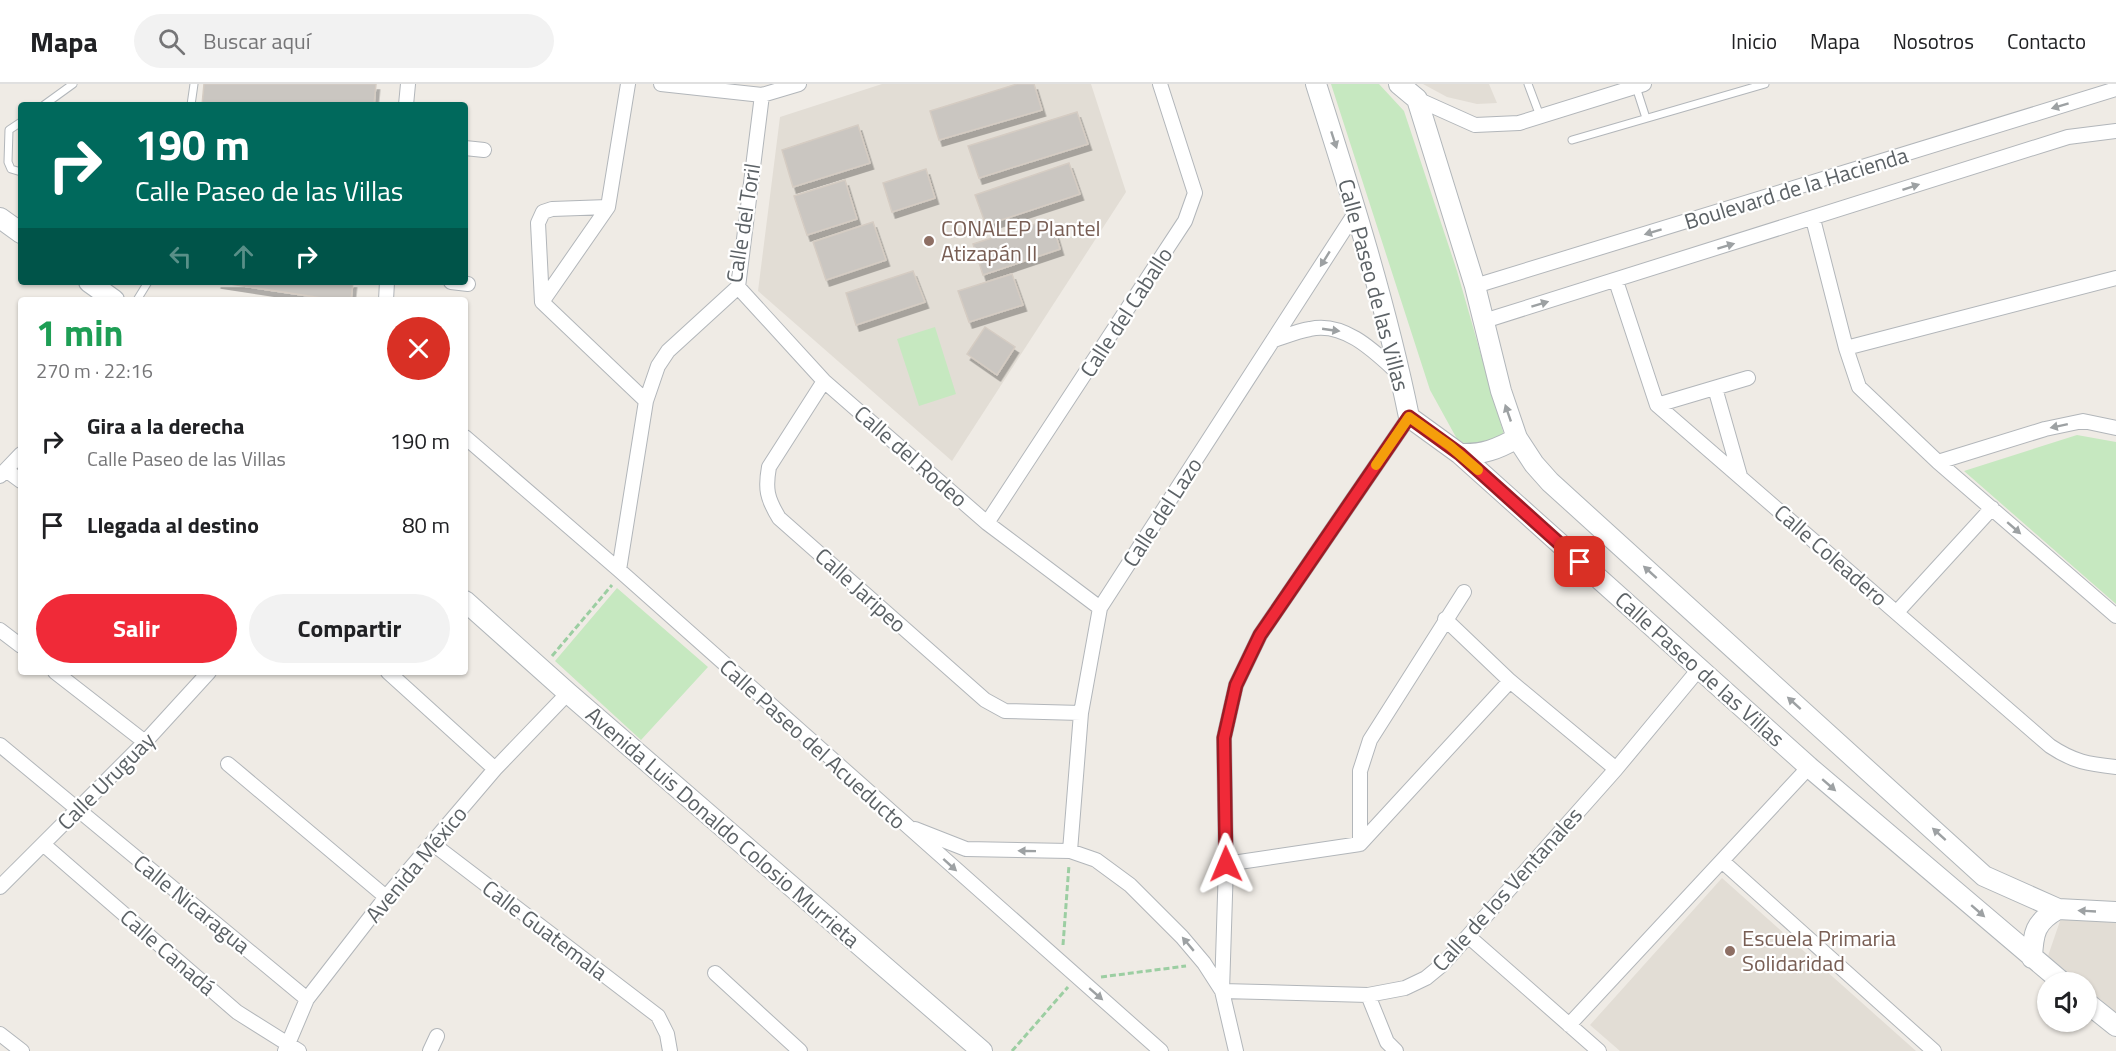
<!DOCTYPE html>
<html lang="es">
<meta charset="utf-8">
<style>
body{margin:0;font-family:"Titillium Web",sans-serif;background:#f2f2f2;color:#202124;height:100vh;display:flex;flex-direction:column;font-size:22px;white-space:nowrap}
*{box-sizing:border-box;margin:0}
p{font-size:20px;color:#757577}
.icon{flex:none;width:33px;height:33px;fill:none;stroke:currentColor;stroke-width:2;stroke-linecap:round;stroke-linejoin:round}
.map{position:relative;flex:1;overflow:hidden}
.details{position:absolute;left:18px;top:213px;width:450px;height:378px;display:flex;flex-direction:column;background:#fff;border-radius:6px;box-shadow:0 2px 4px #0004}
.details>*{flex:none}
.guide{position:absolute;left:18px;top:18px;width:450px;height:183px;border-radius:6px;box-shadow:0 2px 4px #0004;background:#00695c;color:#fff;overflow:hidden}
.controls{position:absolute;left:2037px;top:888px;display:grid;gap:12px}
.controls a{display:grid;place-items:center;width:60px;height:60px;border-radius:50%;background:#fff;box-shadow:0 2px 4px #0004;font-size:30px}
.pin{position:absolute;display:grid;place-items:center;width:51px;height:51px;color:#fff;margin:-26px;border-radius:12px;box-shadow:0 3px 9px #0006}
.me{position:absolute;width:66px;margin:-33px;rotate:359deg;stroke-linejoin:round;filter:drop-shadow(0 0 4px #0008)}
.turn{display:flex;align-items:center;gap:21px;height:126px;padding:0 18px;font-size:27px}
.turn .icon{width:78px;height:78px;stroke-width:2.5}
.turn b{display:block;font-size:42px;line-height:51px}
.lanes{display:flex;align-items:center;height:57px;padding:0 18px;background:#0003;justify-content:center;gap:30px;direction:ltr}
.lanes .off{opacity:.35}
.round{display:grid;place-items:center;flex:none;width:63px;height:63px;border-radius:32px;background:#f2f2f2}
.headline{display:flex;align-items:center;justify-content:space-between;height:102px;padding:0 18px}
h1{font-size:36px;font-weight:700;line-height:45px;color:#1e9e55}
.cta{display:flex;gap:12px;margin-top:auto;padding:12px 18px}
.cta a{flex:1;height:69px;border-radius:36px;background:#f02a38;color:#fff;font-size:24px;font-weight:700;line-height:69px;text-align:center}
.cta a+a{background:#f2f2f2;color:#202124}
ul{padding:0;list-style:none}
li{display:flex;align-items:center;gap:18px;height:84px;padding:0 18px}
li div{flex:1}
li b{display:block;font-size:22px}
li em{font-style:normal}
header{display:flex;align-items:center;gap:36px;box-sizing:border-box;height:84px;padding:0 30px;background:#fff;border-bottom:2px solid #e0e0e0}
header strong{font-size:28px}
nav{display:flex;gap:33px;margin-inline-start:auto;font-size:21px}
.search{width:420px;height:54px;background:#f2f2f2;display:flex;align-items:center;gap:15px;box-sizing:border-box;padding:0 21px;border-radius:33px;color:#757577;font-size:22px}
.map>svg:first-child{display:block}
.education{fill:#e2ddd5}
.green{fill:#c6e8c0}
.building{fill:#cac6c1;stroke:#d5ccc3;stroke-width:1.5;filter:url(#shadow)}
.lines{fill:none;stroke-linecap:round;stroke-linejoin:round}
.lane-casing{stroke:#b2b6ba;stroke-width:9}
.street-casing{stroke:#b2b6ba;stroke-width:16}
.secondary-casing{stroke:#b1b6ba;stroke-width:22}
.path{stroke:#9ccea2;stroke-width:3;stroke-dasharray:6 3;stroke-linecap:butt}
.lane{stroke:#fff;stroke-width:7}
.street{stroke:#fff;stroke-width:14}
.secondary{stroke:#fff;stroke-width:20}
.oneway{fill:#9da1a3}
.route-casing{stroke:#9c1b24;stroke-width:15}
.route{stroke:#f02a38;stroke-width:10}
.slow{stroke:#f59e0b;stroke-width:10}
.education-dot{fill:#8d6e63;stroke:#fff;stroke-width:2}
.labels{text-anchor:middle;stroke-width:4.5;stroke-linejoin:round;paint-order:stroke}
.street-label{font-size:22px;fill:#5c6266;stroke:#fff}
.education-label{font-size:22px;fill:#785e54;stroke:#fff;text-anchor:start}
</style>
<header>
<strong>Mapa</strong>
<div class="search"><svg class="icon" aria-label="search" viewBox="0 0 24 24"><circle cx="10" cy="10" r="6"/><path d="M15 15l6 6"/></svg>Buscar aquí</div>
<nav><a>Inicio</a><a>Mapa</a><a>Nosotros</a><a>Contacto</a></nav>
</header>
<div class="map">
<svg width="2116" height="967" viewBox="0 0 2116 967">
<defs>
<filter id="shadow"><feDropShadow dx="3.5" dy="6" stdDeviation="0" flood-color="#0004"/></filter>
</defs>
<rect width="100%" height="100%" fill="#efebe5"/>
<path class="education" d="M882 0H1091L1126 108 952 377 758 207 780 33Z
M1423 0H1489L1497 19 1477 20 1447 13Z
M1722 794 1916 967H1620L1590 941Z
M2061 834 2116 837V929L2087 904 2086 898H2080L2048 872Z"/>
<path class="green" d="M1331 0H1379L1404 27 1457 187 1504 351 1473 364 1457 355 1430 306Z
M935 243 956 310 919 322 897 255Z
M2077 351 2116 358V520L1964 387Z
M617 504 708 583 641 656 555 577Z"/>
<path class="building" d="M204 0H376L374 21H202Z
M1017 0H1034L1042 26 939 56 930 27Z
M1077 28 1088 60 979 94 968 62Z
M858 41 870 79 793 103 782 66Z
M1069 79 1080 110 986 141 975 111Z
M926 85 935 114 892 128 883 99Z
M845 96 857 135 807 151 794 112Z
M1051 135 1060 165 983 191 973 160Z
M873 138 886 176 826 196 813 158Z
M913 187 925 218 856 241 846 209Z
M1012 190 1023 221 969 238 958 207Z
M217 198H353L351 216H335Z
M985 243 1015 263 997 291 967 270Z"/>
<g class="lines">
<g class="lane-casing">
<path id="lane" d="M1528 0 1540 32
M1636 3 1646 34
M44 21 73 0
M191 21 194 0
M21 38 9 46 8 78 11 85 21 88
M1572 56 1765 0
M137 216 148 198"/>
</g>
<g class="street-casing">
<path id="street" d="M661 0 762 11 799 0
M1417 15 1475 41 1519 39 1644 0
M406 21 408 0
M465 64 484 66
M608 123 552 125 543 128 538 139 542 218 646 317
M1813 135 1846 264 1859 303 1938 378 2116 532
M1616 197 1657 321 2050 662C2074 678 2088 680 2116 683
M451 198 468 200
M1475 202 2116 5
M738 203 824 297 987 439 1100 524
M386 216 387 198
M542 218 608 123 628 0
M1484 237 2068 53 2116 47
M1274 256C1286 252 1298 247 1310 245 1345 237 1376 269 1399 290
M1846 264 2116 194
M824 297 769 383C765 405 767 414 779 434L985 616 1005 627 1081 629
M1715 304 1740 392
M1657 321 1748 294
M465 353 619 486 1161 967
M1938 378 2045 345 2083 337 2116 344
M6 386 21 397
M0 392 21 370
M987 439 1185 137 1195 109 1160 0
M619 486 646 317 658 282 668 267 738 203 762 11
M1897 528 1992 424
M1445 535 1510 597 1616 685
M0 546 21 562
M55 588 145 658
M388 588 495 685
M0 661 307 915
M228 680 386 813
M915 745 966 765 1070 767 1096 776 1130 801 1182 853 1204 879 1222 907
M43 760 237 928 299 967
M433 760 658 932 667 950 670 967
M1360 760V687L1370 656 1464 508
M1070 767 1081 629 1100 524 1357 126
M1722 777 1934 967
M1226 780 1360 760 1510 597
M0 803 145 658 209 588
M1468 852 1599 967
M715 889 800 967
M1222 907 1368 911 1405 904 1426 894 1443 880 1468 852 1616 685 1699 585
M1368 911 1387 958 1396 967
M1569 941 1809 683
M0 950 22 967
M285 967 307 915 386 813 495 685 568 609
M430 967 437 952
M1236 967 1222 907 1226 780 1224 654 1236 601 1260 551 1409 333"/>
</g>
<g class="secondary-casing">
<path id="secondary" d="M1316 0C1351 110 1386 220 1409 333L1460 370 1809 683 2062 898
M1399 0 1417 15 1475 202 1501 307 1517 354 1534 380 1550 398 1984 792 2058 825 2116 828
M0 134 21 149
M89 198 114 216
M1460 370C1482 371 1498 365 1517 354
M465 517 568 609 982 967
M2032 874C2033 849 2035 838 2058 825
M2086 918 2116 942"/>
</g>
<path class="path" d="M552 572 612 501
M1063 861 1069 781
M1101 893 1186 882
M1012 967 1068 903"/>
<use href="#lane" class="lane"/>
<use href="#street" class="street"/>
<use href="#secondary" class="secondary"/>
</g>
<defs><path id="oneway-solid" d="M-6-.8H1V-3.2L6.5 0L1 3.2V.8H-6Z" transform="scale(1.5)"/></defs>
<g class="oneway">
<use href="#oneway-solid" transform="translate(2060 22) rotate(163)"/>
<use href="#oneway-solid" transform="translate(1334 56) rotate(72)"/>
<use href="#oneway-solid" transform="translate(1911 103) rotate(-18)"/>
<use href="#oneway-solid" transform="translate(1653 148) rotate(163)"/>
<use href="#oneway-solid" transform="translate(1726 162) rotate(-17)"/>
<use href="#oneway-solid" transform="translate(1325 175) rotate(122)"/>
<use href="#oneway-solid" transform="translate(1540 220) rotate(-17)"/>
<use href="#oneway-solid" transform="translate(1331 246) rotate(8)"/>
<use href="#oneway-solid" transform="translate(1508 329) rotate(-109)"/>
<use href="#oneway-solid" transform="translate(2059 342) rotate(168)"/>
<use href="#oneway-solid" transform="translate(2014 444) rotate(41)"/>
<use href="#oneway-solid" transform="translate(1650 488) rotate(-138)"/>
<use href="#oneway-solid" transform="translate(1794 619) rotate(-138)"/>
<use href="#oneway-solid" transform="translate(1829 701) rotate(41)"/>
<use href="#oneway-solid" transform="translate(1939 750) rotate(-138)"/>
<use href="#oneway-solid" transform="translate(1027 767) rotate(-179)"/>
<use href="#oneway-solid" transform="translate(950 781) rotate(42)"/>
<use href="#oneway-solid" transform="translate(1978 827) rotate(41)"/>
<use href="#oneway-solid" transform="translate(2087 827) rotate(-177)"/>
<use href="#oneway-solid" transform="translate(1188 860) rotate(-130)"/>
<use href="#oneway-solid" transform="translate(1096 910) rotate(41)"/>
</g>
<g class="lines">
<g class="route-casing">
<path id="route" d="M1226 780 1224 654 1236 601 1260 551 1409 333 1460 370 1580 478"/>
</g>
<use href="#route" class="route"/>
<path class="slow" d="M1376 381 1409 333 1450 362 1478 386"/>
</g>
<g class="education-dot">
<circle cx="929" cy="157" r="6"/>
<circle cx="1730" cy="867" r="6"/>
</g>
<g class="labels">
<g class="street-label">
<text transform="translate(1796 104) rotate(-17)" y="8">Boulevard de la Hacienda</text>
<text transform="translate(743 139) rotate(-81)" y="8">Calle del Toril</text>
<text transform="translate(1374 201) rotate(75)" y="8">Calle Paseo de las Villas</text>
<text transform="translate(1126 228) rotate(-57)" y="8">Calle del Caballo</text>
<text transform="translate(911 372) rotate(41)" y="8">Calle del Rodeo</text>
<text transform="translate(1162 428) rotate(-57)" y="8">Calle del Lazo</text>
<text transform="translate(1831 471) rotate(41)" y="8">Calle Coleadero</text>
<text transform="translate(861 506) rotate(42)" y="8">Calle Jaripeo</text>
<text transform="translate(1700 585) rotate(42)" y="8">Calle Paseo de las Villas</text>
<text transform="translate(813 660) rotate(42)" y="8">Calle Paseo del Acueducto</text>
<text transform="translate(106 697) rotate(-45)" y="8">Calle Uruguay</text>
<text transform="translate(723 743) rotate(41)" y="8">Avenida Luis Donaldo Colosio Murrieta</text>
<text transform="translate(416 780) rotate(-50)" y="8">Avenida México</text>
<text transform="translate(1507 805) rotate(-48)" y="8">Calle de los Ventanales</text>
<text transform="translate(192 820) rotate(39)" y="8">Calle Nicaragua</text>
<text transform="translate(545 846) rotate(37)" y="8">Calle Guatemala</text>
<text transform="translate(168 868) rotate(41)" y="8">Calle Canadá</text>
</g>
<g class="education-label">
<text x="941" y="152">CONALEP Plantel<tspan x="941" dy="25">Atizapán II</tspan></text>
<text x="1742" y="862">Escuela Primaria<tspan x="1742" dy="25">Solidaridad</tspan></text>
</g>
</g>
</svg>
<div class="controls">
<a><svg class="icon" aria-label="sound" viewBox="0 0 24 24"><path d="M4 9h4l5-4v14l-5-4H4zM17 9q2 3 0 6"/></svg></a>
</div>
<div class="pin" style="left:1580px;top:478px;background:#d93025"><svg class="icon" aria-label="arrive" viewBox="0 0 24 24"><path d="M6 21V4h12l-3 4 3 4H6"/></svg></div>
<svg class="me" style="left:1226px;top:780px" viewBox="-20 -20 40 40"><path d="M0-17L14 15 0 8-14 15z" fill="#f02a38" stroke="#fff" stroke-width="4"/></svg>
<div class="guide">
<div class="turn"><svg class="icon" aria-label="right" viewBox="0 0 24 24"><path d="M7 20v-9h11M14 6l5 5-5 5"/></svg><div><b>190 m</b>Calle Paseo de las Villas</div></div>
<div class="lanes"><svg class="icon off" aria-label="left" viewBox="0 0 24 24"><path d="M17 20v-9H6M10 6l-5 5 5 5"/></svg><svg class="icon off" aria-label="ahead" viewBox="0 0 24 24"><path d="M12 20V5M6 11l6-6 6 6"/></svg><svg class="icon" aria-label="right" viewBox="0 0 24 24"><path d="M7 20v-9h11M14 6l5 5-5 5"/></svg></div>
</div>
<section class="details">
<div class="headline"><div><h1>1 min</h1><p>270 m · 22:16</p></div><a class="round" style="background:#d93025;color:#fff"><svg class="icon" aria-label="close" viewBox="0 0 24 24"><path d="M6 6l12 12M18 6L6 18"/></svg></a></div>
<ul>
<li><svg class="icon" aria-label="right" viewBox="0 0 24 24"><path d="M7 20v-9h11M14 6l5 5-5 5"/></svg><div><b>Gira a la derecha</b><p>Calle Paseo de las Villas</p></div><em>190 m</em></li>
<li><svg class="icon" aria-label="arrive" viewBox="0 0 24 24"><path d="M6 21V4h12l-3 4 3 4H6"/></svg><div><b>Llegada al destino</b></div><em>80 m</em></li>
</ul>
<div class="cta"><a>Salir</a><a>Compartir</a></div>
</section>
</div>
